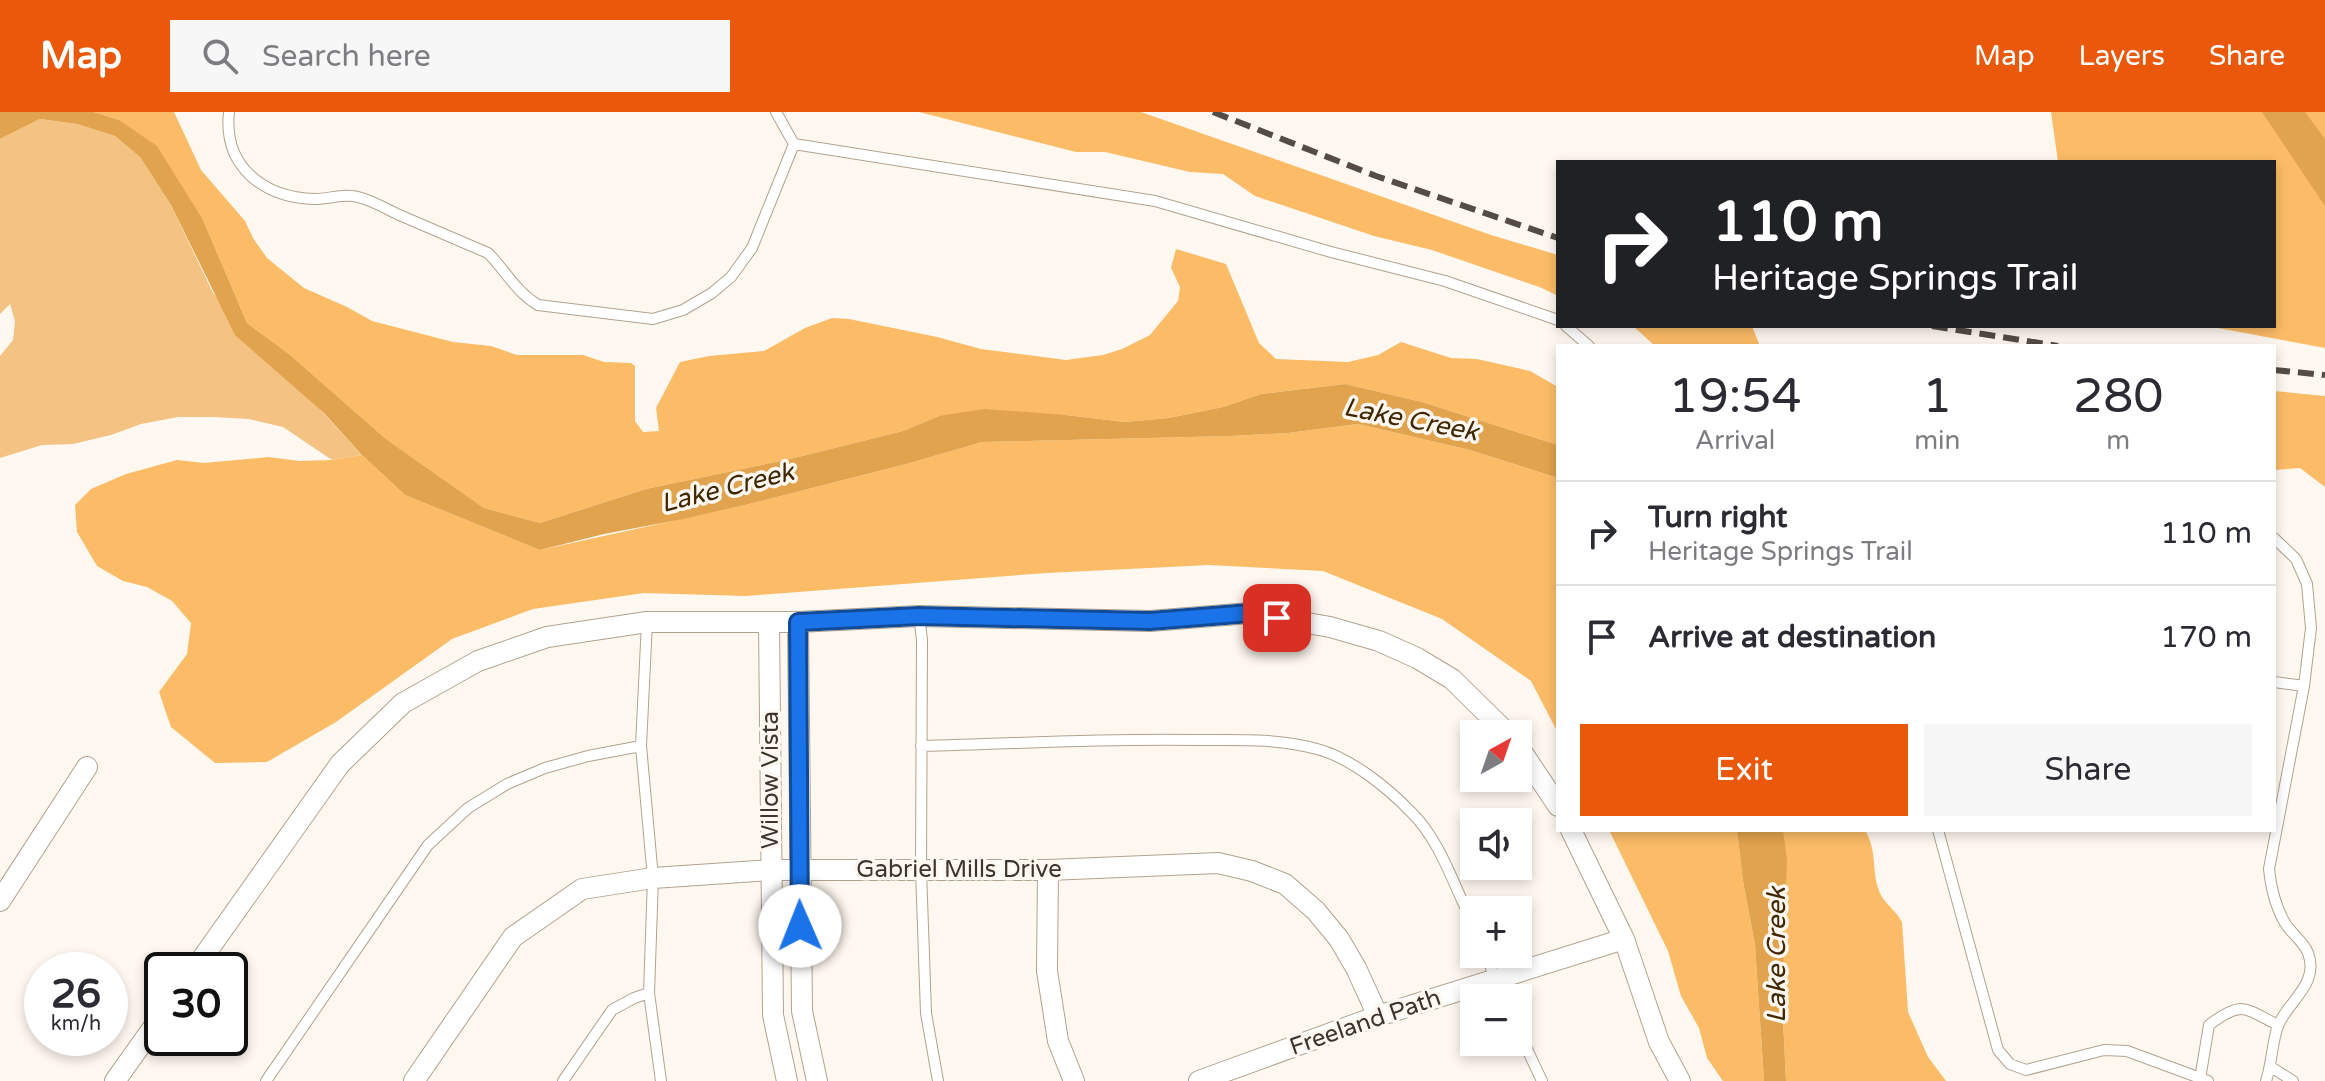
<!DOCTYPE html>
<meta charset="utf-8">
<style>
body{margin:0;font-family:"Varela Round",sans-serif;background:#f7f7f7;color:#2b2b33;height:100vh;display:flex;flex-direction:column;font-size:30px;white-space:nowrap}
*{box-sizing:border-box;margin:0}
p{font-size:26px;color:#7c7c81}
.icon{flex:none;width:44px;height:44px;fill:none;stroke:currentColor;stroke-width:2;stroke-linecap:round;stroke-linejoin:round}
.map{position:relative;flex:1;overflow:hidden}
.sheet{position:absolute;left:1556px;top:232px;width:720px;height:488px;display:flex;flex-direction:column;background:#fff;border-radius:0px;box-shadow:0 4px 12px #0003}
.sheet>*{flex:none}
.banner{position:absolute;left:1556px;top:48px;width:720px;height:168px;border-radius:0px;box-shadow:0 4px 12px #0003;background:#202124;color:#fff;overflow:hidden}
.needle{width:52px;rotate:40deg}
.buttons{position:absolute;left:1460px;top:608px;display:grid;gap:16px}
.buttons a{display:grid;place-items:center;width:72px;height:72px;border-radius:0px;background:#fff;box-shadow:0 4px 12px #0003;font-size:40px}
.speed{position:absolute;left:24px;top:840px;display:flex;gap:16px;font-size:40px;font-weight:700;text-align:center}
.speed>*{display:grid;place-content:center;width:104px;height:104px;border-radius:50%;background:#fff;box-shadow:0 4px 12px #0003;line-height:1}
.speed small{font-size:20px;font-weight:400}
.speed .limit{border:4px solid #111;border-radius:12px;background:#fff;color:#111}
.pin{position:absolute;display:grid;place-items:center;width:68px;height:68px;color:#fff;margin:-34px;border-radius:16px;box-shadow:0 4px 12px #0006}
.me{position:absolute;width:88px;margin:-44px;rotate:359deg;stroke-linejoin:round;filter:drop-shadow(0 0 6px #0008)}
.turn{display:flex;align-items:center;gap:28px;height:168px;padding:0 24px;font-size:36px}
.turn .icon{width:104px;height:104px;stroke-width:2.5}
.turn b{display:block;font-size:56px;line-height:68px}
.eta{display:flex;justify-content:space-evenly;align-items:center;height:136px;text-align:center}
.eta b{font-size:48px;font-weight:600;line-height:56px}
.primary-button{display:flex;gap:16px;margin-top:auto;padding:16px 24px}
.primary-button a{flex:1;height:92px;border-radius:0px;background:#ea580c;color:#fff;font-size:32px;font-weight:600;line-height:92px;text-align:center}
.primary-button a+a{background:#f7f7f7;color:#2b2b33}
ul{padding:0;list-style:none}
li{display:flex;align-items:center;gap:24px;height:104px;padding:0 24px;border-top:2px solid #e1e1e2}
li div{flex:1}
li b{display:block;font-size:30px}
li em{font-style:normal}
header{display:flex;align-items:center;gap:48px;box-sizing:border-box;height:112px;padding:0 40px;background:#ea580c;color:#fff}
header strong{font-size:38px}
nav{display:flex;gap:44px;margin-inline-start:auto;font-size:28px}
.search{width:560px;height:72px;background:#f7f7f7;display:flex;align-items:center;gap:20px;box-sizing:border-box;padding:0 28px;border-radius:0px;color:#7c7c81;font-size:30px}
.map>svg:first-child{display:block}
.green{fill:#f4c283}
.forest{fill:#fcbc67}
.water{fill:#e1a34d}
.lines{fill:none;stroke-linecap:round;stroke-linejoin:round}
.service-casing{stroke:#b1a28e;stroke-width:12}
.minor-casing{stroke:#b1a28e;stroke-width:22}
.service{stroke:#fff;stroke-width:10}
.minor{stroke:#fff;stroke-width:20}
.rail{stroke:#534d45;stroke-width:6;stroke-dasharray:16 8;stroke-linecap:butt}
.route-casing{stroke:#114b97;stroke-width:20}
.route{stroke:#1a73e8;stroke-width:14}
.labels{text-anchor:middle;stroke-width:7;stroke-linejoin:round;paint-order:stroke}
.street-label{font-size:24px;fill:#3b352d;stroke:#fff8f0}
.water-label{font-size:26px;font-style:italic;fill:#412802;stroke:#fff8f0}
</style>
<header>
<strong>Map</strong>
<div class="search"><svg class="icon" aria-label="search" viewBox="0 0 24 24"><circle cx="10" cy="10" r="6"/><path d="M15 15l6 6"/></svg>Search here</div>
<nav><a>Map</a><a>Layers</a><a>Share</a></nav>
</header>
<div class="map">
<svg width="2325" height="969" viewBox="0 0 2325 969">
<rect width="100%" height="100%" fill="#fff8f0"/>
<path class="green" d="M40 7 77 12 115 24 140 45 171 93 213 181 362 343 332 348 283 315 249 307 213 305H178L141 312 111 323 73 332 42 333 0 346V244L13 228 15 209 10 192 0 202V27Z"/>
<path class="forest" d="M94 0H174L201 58 245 109 253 126 267 146 304 176 347 195 372 209 453 230 491 234 517 243H583L604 250 631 251 635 254V309L643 320 659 319 656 296 680 250 709 244 764 239 805 216 832 206 849 207 937 225 981 237 1066 248 1103 243 1122 237 1150 223 1178 189 1180 175 1171 156 1176 137 1226 152 1259 231 1276 247 1348 250 1378 243 1401 230 1451 246 1477 247 1530 259 1558 275V333L1422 290 1345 272 1261 282 1223 295 1169 306 1125 310 1066 303 939 304 903 319 790 347 646 377 540 411 484 396 386 327 289 242 247 211 203 108 119 8Z
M919 0H1141L1491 123 1558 143V184L1542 176 1432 138 1374 124 1255 84 1223 62 1190 60 1105 40H1076Z
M2051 0H2325V236L2207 214H2274V50H2058Z
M1633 214H1752L1760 234H1655Z
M2274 279 2325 284V375L2300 356 2274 358Z
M1358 312 1470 338 1558 366V621L1531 569 1442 507 1323 459 1209 453 1047 461 746 484 644 481 533 497 452 527 336 610 267 650 215 651 171 615 159 580 187 542 191 511 172 489 147 475 123 469 97 454 77 420 75 393 91 377 126 362 177 348 204 351 269 345 299 349 332 348 362 343 405 383 540 438 745 393 910 351 982 330 1230 324 1288 321Z
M1609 718H1737L1743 769 1755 833 1764 969H1723L1707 946 1699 916 1681 884 1668 839Z
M1783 718H1865C1878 741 1871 757 1879 779 1883 790 1896 799 1902 810L1908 900 1928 945 1946 969H1786L1782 887Z"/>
<path class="water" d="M0 0H94L119 8 157 34 203 108 247 211 289 242 386 327 484 396 540 411 646 377 790 347 903 319 939 304 984 297 1066 303 1125 310 1169 306 1223 295 1261 282 1345 272 1422 290 1558 333V366L1470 338 1358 312 1288 321 1230 324 982 330 910 351 745 393 683 407 604 422 540 438 405 383 362 343 324 301 235 223 171 93 140 45 115 24 77 12 40 7 0 27Z
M2262 0H2305L2325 27V94Z
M1737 718H1783L1787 748 1782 887 1786 969H1764L1755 833 1743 769Z"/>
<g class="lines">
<g class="service-casing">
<path id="service" d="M229 0C223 55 264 86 315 87 329 87 346 81 358 85 371 88 385 96 397 102 428 115 458 128 488 141 505 158 516 180 538 193L653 207 683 198 712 181 731 165 752 136 794 32
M776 0 794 32
M794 32 1155 89 1331 140 1445 169 1558 208
M1566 214 1589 234
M919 504 922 528 921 758 926 901 938 969
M647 510 641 634 653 766 649 881 661 969
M2274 570 2304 574
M921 634C1013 632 1104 626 1196 628 1236 628 1277 626 1317 637 1351 646 1388 676 1412 701 1442 731 1454 776 1474 813
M1938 718 1998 938 2010 952 2026 958 2104 938 2127 939 2208 969
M1487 842 1494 866 1503 886
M1518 918 1542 969
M2271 955 2293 969
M2200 967 2209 913C2242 888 2244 896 2278 913
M266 969 428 733 468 696 507 672 545 656 588 644 641 634
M563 969 612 898 634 886 649 881
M2266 969C2272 951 2272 930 2278 914 2287 890 2320 872 2308 841 2304 830 2291 821 2285 811 2275 794 2271 776 2269 757L2304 574 2311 516 2307 472 2296 447 2274 426"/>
</g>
<g class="minor-casing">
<path id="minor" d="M769 510 773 903 787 969
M798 510 802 899 817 969
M1518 634 1558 694
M1571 718 1624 827 1659 930 1680 969
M1048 758 1047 859 1058 929 1074 969
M0 789 87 655
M194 858 340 652 403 591 478 549 547 525 647 510H798L919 504 1150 509 1250 501 1330 515 1379 529 1417 546 1452 567 1508 622
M115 969 162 903
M414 969 513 825 582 777 653 766 770 758H1048L1218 751 1252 759 1285 772 1316 799 1339 827 1356 856 1378 904
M1199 969 1378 904 1624 827"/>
</g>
<use href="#service" class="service"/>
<use href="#minor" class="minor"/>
<path class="rail" d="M1213 0 1376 64 1558 126
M1932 214 2058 234
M2274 258 2325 263"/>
</g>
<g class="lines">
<g class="route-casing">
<path id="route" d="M800 814 798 510 919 504 1150 509 1250 501 1277 506"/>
</g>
<use href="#route" class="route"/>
</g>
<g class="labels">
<g class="street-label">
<text transform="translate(770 668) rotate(-90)" y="8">Willow Vista</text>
<text x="959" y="765">Gabriel Mills Drive</text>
<text transform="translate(1365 910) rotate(-19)" y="8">Freeland Path</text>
</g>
<g class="water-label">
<text transform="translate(1411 307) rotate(11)" y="9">Lake Creek</text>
<text transform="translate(727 375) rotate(-14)" y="9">Lake Creek</text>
<text transform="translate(1776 843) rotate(-90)" y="9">Lake Creek</text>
</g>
</g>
</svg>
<div class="buttons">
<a><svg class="needle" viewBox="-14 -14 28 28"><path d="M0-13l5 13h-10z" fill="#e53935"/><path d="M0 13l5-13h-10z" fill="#7c7c81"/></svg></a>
<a><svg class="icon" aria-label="sound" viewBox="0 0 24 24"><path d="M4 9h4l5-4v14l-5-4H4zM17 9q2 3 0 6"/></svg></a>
<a>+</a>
<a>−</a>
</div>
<div class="speed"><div>26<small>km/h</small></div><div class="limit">30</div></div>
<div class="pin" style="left:1277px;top:506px;background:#d93025"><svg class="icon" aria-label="arrive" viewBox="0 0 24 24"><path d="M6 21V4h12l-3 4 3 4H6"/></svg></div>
<svg class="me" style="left:800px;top:814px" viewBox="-20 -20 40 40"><circle r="19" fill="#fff"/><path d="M0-13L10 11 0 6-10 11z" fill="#1a73e8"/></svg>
<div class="banner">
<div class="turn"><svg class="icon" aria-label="right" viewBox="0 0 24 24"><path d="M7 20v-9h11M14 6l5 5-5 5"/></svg><div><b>110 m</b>Heritage Springs Trail</div></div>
</div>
<section class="sheet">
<div class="eta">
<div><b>19:54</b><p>Arrival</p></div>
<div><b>1</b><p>min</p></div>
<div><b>280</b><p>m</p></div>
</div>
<ul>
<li><svg class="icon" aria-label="right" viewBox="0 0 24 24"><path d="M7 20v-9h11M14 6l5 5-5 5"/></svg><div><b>Turn right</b><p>Heritage Springs Trail</p></div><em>110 m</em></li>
<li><svg class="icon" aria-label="arrive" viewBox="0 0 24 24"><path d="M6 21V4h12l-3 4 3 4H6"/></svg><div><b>Arrive at destination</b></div><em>170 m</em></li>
</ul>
<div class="primary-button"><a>Exit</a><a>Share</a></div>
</section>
</div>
